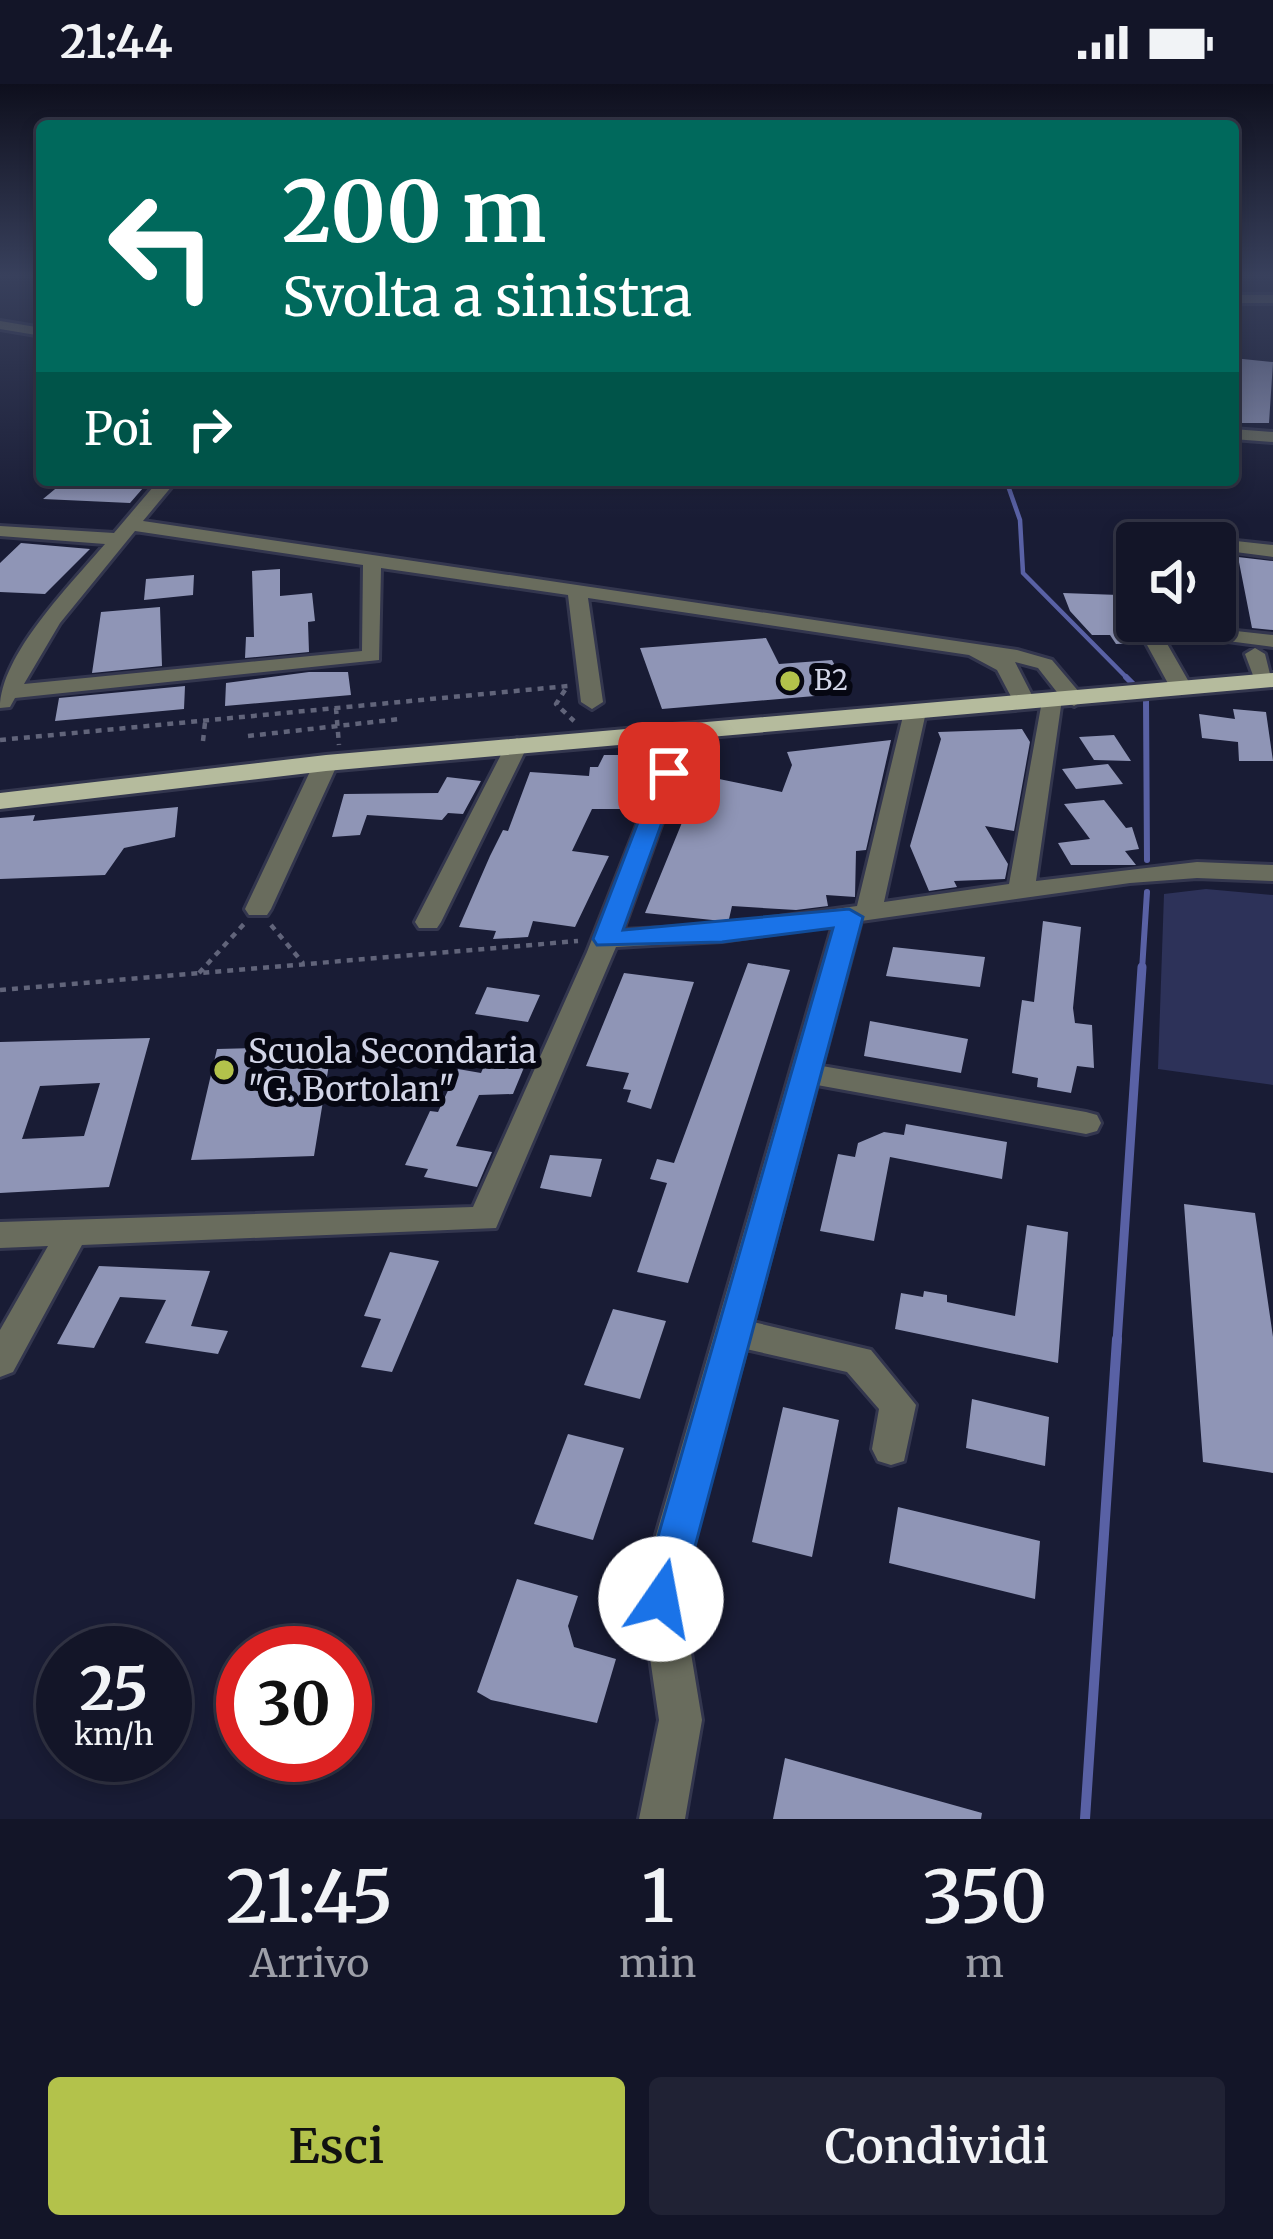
<!DOCTYPE html>
<html lang="it">
<style>
body{margin:0;font-family:Merriweather,serif;background:#202234;color:#f1f3f6;height:100vh;display:flex;flex-direction:column;font-size:45px;white-space:nowrap}
*{box-sizing:border-box;margin:0}
p{font-size:39px;color:#9d9fa8}
.icon{flex:none;width:66px;height:66px;fill:none;stroke:currentColor;stroke-width:2;stroke-linecap:round;stroke-linejoin:round}
.map{position:relative;height:1735px;overflow:hidden}
.panel{display:flex;flex-direction:column;background:#131528;flex:1}
.panel>*{flex:none}
.hud{position:absolute;left:36px;top:36px;width:1203px;height:366px;border-radius:12px;box-shadow:0 6px 18px #0003,0 0 0 3px #323445;background:#00695c;color:#fff;overflow:hidden}
.fabs{position:absolute;left:1116px;top:438px;display:grid;gap:24px}
.fabs a{display:grid;place-items:center;width:120px;height:120px;border-radius:12px;background:#131528;box-shadow:0 6px 18px #0003,0 0 0 3px #323445;font-size:60px}
.speed{position:absolute;left:36px;top:1542px;display:flex;gap:24px;font-size:60px;font-weight:700;text-align:center}
.speed>*{display:grid;place-content:center;width:156px;height:156px;border-radius:50%;background:#131528;box-shadow:0 6px 18px #0003,0 0 0 3px #323445;line-height:1}
.speed small{font-size:30px;font-weight:400}
.speed .limit{border:18px solid #d22;background:#fff;color:#111}
.pin{position:absolute;display:grid;place-items:center;width:102px;height:102px;color:#fff;margin:-51px;border-radius:24px;box-shadow:0 6px 18px #0006}
.me{position:absolute;width:132px;margin:-66px;rotate:12deg;stroke-linejoin:round;filter:drop-shadow(0 0 9px #0008)}
.turn{display:flex;align-items:center;gap:42px;height:252px;padding:0 48px;font-size:54px}
.turn .icon{width:156px;height:156px;stroke-width:2.5}
.turn b{display:block;font-size:84px;line-height:102px}
.then{display:flex;align-items:center;height:114px;padding:0 48px;background:#0003;gap:24px;font-size:45px}
.eta{display:flex;justify-content:space-evenly;align-items:center;height:204px;text-align:center}
.eta b{font-size:72px;font-weight:600;line-height:84px}
.primary-button{display:flex;gap:24px;margin-top:auto;padding:24px 48px}
.primary-button a{flex:1;height:138px;border-radius:12px;background:#b3c24b;color:#111;font-size:48px;font-weight:600;line-height:138px;text-align:center}
.primary-button a+a{background:#202234;color:#f1f3f6}
.status{display:flex;justify-content:space-between;align-items:center;height:84px;padding:0 60px;background:#131528;direction:ltr}
.status svg{height:33px;fill:currentColor}
.map>svg:first-child{display:block}
.green{fill:#2d3259}
.lines{fill:none;stroke-linecap:round;stroke-linejoin:round}
.stream-far3{stroke:#5961a5;stroke-width:4.5}
.stream-far2{stroke:#5961a5;stroke-width:6}
.stream-far1{stroke:#5961a5;stroke-width:9}
.stream{stroke:#5961a5;stroke-width:10}
.building{fill:#8f95b6;fill-rule:evenodd}
.minor-casing{stroke:#33364e;stroke-width:6}
.major-casing{stroke:#33364e;stroke-width:6}
.path{stroke:#61647a;stroke-width:4.5;stroke-dasharray:6 6;stroke-linecap:butt}
.minor{fill:#696c5d;fill-rule:evenodd}
.major{fill:#b5bb9d;fill-rule:evenodd}
.route{fill:#1a73e8;stroke:#114b97;stroke-width:3}
.poi-dot{fill:#b3c24b;stroke:#060712;stroke-width:4.5}
.labels{text-anchor:middle;stroke-width:12;stroke-linejoin:round;paint-order:stroke}
.far-poi-label{font-size:27px;fill:#d2d5e7;stroke:#060712;text-anchor:start}
.poi-label{font-size:33px;fill:#d2d5e7;stroke:#060712;text-anchor:start}
</style>
<div class="status"><b>21:44</b><svg viewBox="0 0 49 12"><path d="M0 12V9h3v3zM5 12V6h3v6zM10 12V3h3v9zM15 12V0h3v12zM26 1h20v11H26zM47 4h2v5h-2z"/></svg></div>
<div class="map">
<svg width="1273" height="1735" viewBox="0 0 1273 1735">
<rect width="100%" height="100%" fill="#191c35"/>
<path class="green" d="M1206 805 1273 811V1001L1158 985 1164 810Z"/>
<g class="lines">
<path class="stream-far3" d="M1006 396 1020 436 1023 489 1129 596"/>
<path class="stream-far2" d="M1126 593 1135 602
M1146 614 1147 776
M1142 886 1147 808"/>
<path class="stream-far1" d="M1117 1258 1142 883"/>
<path class="stream" d="M1085 1735 1117 1255"/>
</g>
<path class="building" d="M1233 274 1273 278 1269 339H1235Z
M66 396H150L130 419 43 415Z
M21 459 90 465 45 510 0 508V479Z
M1238 473 1273 477V546L1252 544Z
M280 485V512L312 509 315 537 308 538 309 568 245 574 246 553H254L252 487Z
M194 491 193 511 144 516 146 495Z
M1063 509 1119 511 1141 559 1116 560 1110 551H1092L1070 527Z
M160 523 162 582 92 589 101 528Z
M766 554 779 580 832 576 850 609 662 625 640 564Z
M309 588H348L351 611 225 622 226 599Z
M185 602 184 625 55 637 59 614Z
M1233 625 1266 628 1273 677H1239L1238 658 1202 654 1199 630 1235 635Z
M1022 645 1030 658 1014 747 985 742 1008 780 1005 795 954 797 957 803 929 807 910 762 941 655 938 648Z
M1114 651 1131 677 1094 676 1079 653Z
M891 656 866 766 856 767 855 813 826 811 828 822 796 826 732 822 729 835 722 837 645 829 690 719 677 717 690 689 782 708 792 681 787 668Z
M604 671H638L643 677V703H631L630 725H592L572 767 609 772 575 843 533 837 528 853 493 855 496 847 459 843 490 772 503 746 508 747 530 688 589 692 590 683H598Z
M1108 680 1123 700 1076 705 1062 685Z
M447 693 481 697 463 730 448 729 442 736 367 731 360 751 332 753 344 710 438 709Z
M1104 716 1126 744 1132 743 1139 765 1125 767 1136 781H1071L1058 759 1090 755 1064 720Z
M178 723 175 753 124 764 105 791 0 795V734L35 731 33 737Z
M1043 837 1081 843 1073 924 1075 939 1092 941 1094 984 1077 982 1071 1009 1037 1003 1038 994 1012 989 1022 916 1034 918Z
M893 863 985 873 980 903 886 892Z
M748 879 790 886 688 1199 637 1188 667 1099 650 1095 657 1075 674 1079Z
M624 889 694 898 651 1025 627 1018 631 1006 623 1005 629 989 586 982Z
M487 903 540 911 528 938 475 930Z
M870 937 968 955 961 989 864 972Z
M150 954 109 1103 0 1109V958ZM100 999 84 1052 22 1055 40 1002Z
M332 962 314 1072 191 1076 217 965Z
M487 975 525 981 513 1010 479 1011 456 1062 492 1068 477 1103 424 1093 428 1085 405 1081 430 1027 438 1028 458 985 481 989Z
M906 1040 1007 1058 1002 1095 890 1073 874 1157 820 1147 838 1070 855 1073 858 1059 884 1048 904 1051Z
M550 1071 602 1075 591 1113 540 1104Z
M1184 1120 1255 1129 1273 1253V1389L1203 1378Z
M1027 1141 1068 1148 1058 1279 895 1245 901 1209 923 1213 924 1207 947 1211V1218L1015 1232Z
M390 1168 439 1177 392 1288 361 1283 381 1235 364 1232Z
M99 1182 210 1187 191 1242 228 1247 218 1270 145 1259 166 1216 120 1213 94 1264 57 1260Z
M613 1225 666 1237 640 1315 584 1301Z
M972 1315 1049 1333 1045 1382 966 1364Z
M783 1323 839 1336 812 1473 752 1458Z
M568 1350 624 1364 593 1456 534 1440Z
M898 1423 1040 1457 1035 1515 889 1479Z
M517 1495 578 1512 568 1542 574 1563 616 1575 597 1639 491 1616 477 1608Z
M785 1674 982 1729 981 1735H773Z"/>
<g class="lines">
<g class="minor-casing">
<path id="minor" d="M1233 211H1273V219H1233Z
M0 237 42 244V252L0 245Z
M1233 345 1273 348V358L1233 355Z
M159 396H177L143 437 1017 566 1052 576 1085 615 1074 622 1062 615 1036 797 1197 778 1273 781V797L1197 794 1130 799 861 837 822 982 1086 1028 1097 1031 1101 1039 1097 1047 1086 1050 817 1001 753 1238 871 1266 916 1321 904 1377 891 1381 878 1377 872 1365 879 1325 847 1288 746 1265 685 1489 686 1539 702 1636 685 1735H639L659 1636 645 1539V1489L833 841 722 857 616 863 496 1144 82 1161 13 1288 0 1293V1246L48 1162 0 1164V1138L473 1123 587 868 676 642 684 640 695 647 623 846 722 841 857 822 904 628 915 621 926 628 884 818 1009 800 1042 617 1045 612H1060L1038 584 1015 578 1036 619 1033 624H1017L997 586 969 571 588 514 603 618 592 625 581 618 568 511 381 484 379 576 15 614 10 623 0 624C0 571 71 500 105 460L0 452V442L114 449ZM135 447 363 481 362 567 24 600 60 539Z
M1227 456 1273 461V473L1220 466V458Z
M1126 466 1133 468 1137 479V531L1127 525 1117 472Z
M1137 533V537H1154L1193 605 1190 610H1174L1171 605 1134 537Z
M1227 546 1273 551V563L1220 556V548Z
M1255 564 1265 570 1273 602H1257L1245 570Z
M517 654 528 661 441 838 437 844H419L415 838 506 661Z
M326 672 338 679 271 825 267 831H249L245 825 314 679Z"/>
</g>
<g class="major-casing">
<path id="major" d="M1273 589V603L326 687 0 725V709L326 671Z"/>
</g>
<path class="path" d="M565 606 556 620 574 637
M336 624 339 661
M248 652 400 635
M0 656 568 602
M203 657 205 639
M271 841 303 879
M199 889 244 840
M0 906 578 857"/>
<use href="#minor" class="minor"/>
<use href="#major" class="major"/>
</g>
<linearGradient id="sky" x2="0" y2="1"><stop stop-color="#0e0f1d"/><stop offset="0.44" stop-color="#38405c"/><stop offset="1" stop-color="#38405c" stop-opacity="0"/></linearGradient>
<rect width="1273" height="435" fill="url(#sky)"/>
<path class="route" d="M669 682 680 689 623 846 849 825 863 833 681 1515 675 1529 661 1534 646 1529 640 1515 833 844 722 858 597 861 593 855 657 689Z"/>
<g class="poi-dot">
<circle cx="790" cy="597" r="12"/>
<circle cx="224" cy="986" r="12"/>
</g>
<g class="labels">
<g class="far-poi-label">
<text x="814" y="606">B2</text>
</g>
<g class="poi-label">
<text x="248" y="979">Scuola Secondaria<tspan x="248" dy="38">"G. Bortolan"</tspan></text>
</g>
</g>
</svg>
<div class="fabs">
<a><svg class="icon" aria-label="sound" viewBox="0 0 24 24"><path d="M4 9h4l5-4v14l-5-4H4zM17 9q2 3 0 6"/></svg></a>
</div>
<div class="speed"><div>25<small>km/h</small></div><div class="limit">30</div></div>
<div class="pin" style="left:669px;top:689px;background:#d93025"><svg class="icon" aria-label="arrive" viewBox="0 0 24 24"><path d="M6 21V4h12l-3 4 3 4H6"/></svg></div>
<svg class="me" style="left:661px;top:1515px" viewBox="-20 -20 40 40"><circle r="19" fill="#fff"/><path d="M0-13L10 11 0 6-10 11z" fill="#1a73e8"/></svg>
<div class="hud">
<div class="turn"><svg class="icon" aria-label="left" viewBox="0 0 24 24"><path d="M17 20v-9H6M10 6l-5 5 5 5"/></svg><div><b>200 m</b>Svolta a sinistra</div></div>
<div class="then">Poi<svg class="icon" aria-label="right" viewBox="0 0 24 24"><path d="M7 20v-9h11M14 6l5 5-5 5"/></svg></div>
</div>
</div>
<section class="panel">
<div class="eta">
<div><b>21:45</b><p>Arrivo</p></div>
<div><b>1</b><p>min</p></div>
<div><b>350</b><p>m</p></div>
</div>
<div class="primary-button"><a>Esci</a><a>Condividi</a></div>
</section>
